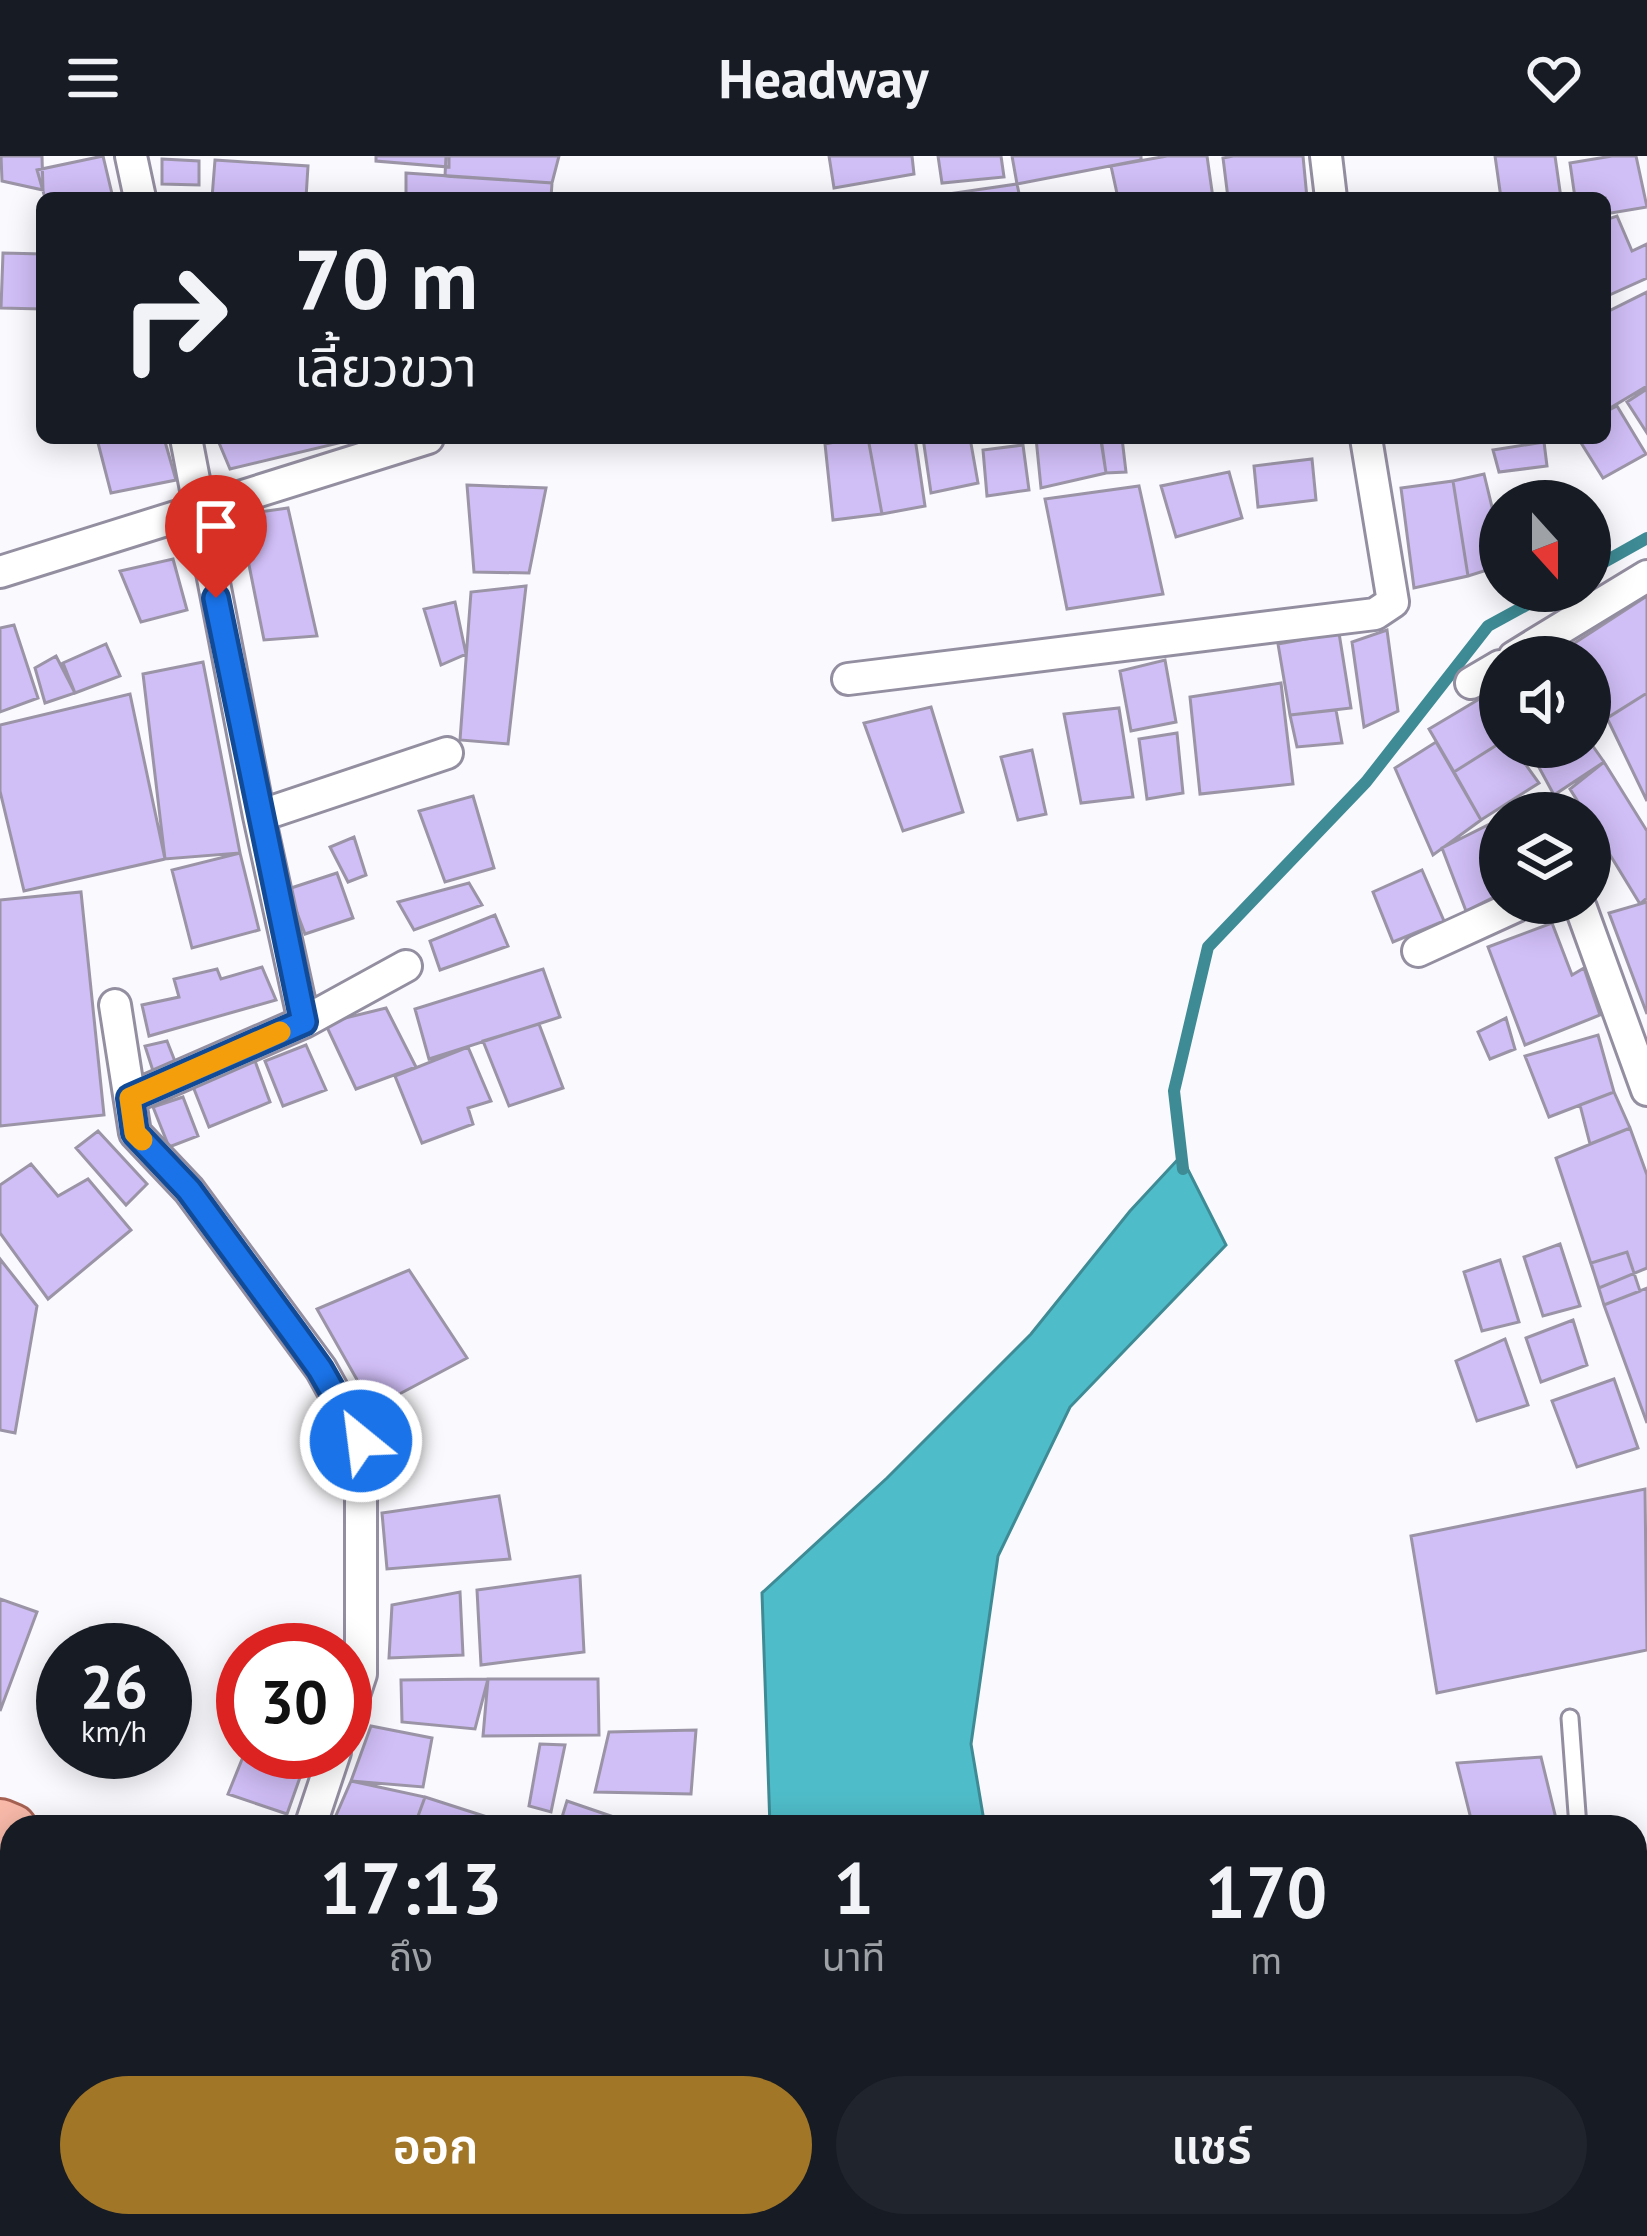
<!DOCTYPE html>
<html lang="th">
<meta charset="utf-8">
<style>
body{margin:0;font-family:"PT Sans","Noto Sans Thai",sans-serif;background:#20242c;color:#f1f3f6;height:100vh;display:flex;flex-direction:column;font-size:45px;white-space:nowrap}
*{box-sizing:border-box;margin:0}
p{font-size:39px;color:#9ea1a6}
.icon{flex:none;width:66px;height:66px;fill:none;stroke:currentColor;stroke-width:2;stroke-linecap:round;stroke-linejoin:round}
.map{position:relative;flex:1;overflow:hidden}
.details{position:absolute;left:0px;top:1659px;width:1647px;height:423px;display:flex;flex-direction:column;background:#171b24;border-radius:36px 36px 0 0;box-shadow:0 6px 30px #0003}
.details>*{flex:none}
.top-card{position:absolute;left:36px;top:36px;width:1575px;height:252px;border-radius:18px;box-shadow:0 6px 30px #0003;background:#171b24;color:#f1f3f6;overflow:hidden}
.needle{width:78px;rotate:159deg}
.controls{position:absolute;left:1479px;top:324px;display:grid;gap:24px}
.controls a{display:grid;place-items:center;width:132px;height:132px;border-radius:50%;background:#171b24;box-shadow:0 6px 30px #0003;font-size:60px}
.speed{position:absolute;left:36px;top:1467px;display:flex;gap:24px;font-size:60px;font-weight:700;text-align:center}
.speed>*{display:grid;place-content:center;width:156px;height:156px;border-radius:50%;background:#171b24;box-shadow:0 6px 30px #0003;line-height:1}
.speed small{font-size:30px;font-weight:400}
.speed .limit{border:18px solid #d22;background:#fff;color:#111}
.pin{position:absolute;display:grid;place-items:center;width:102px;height:102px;color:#fff;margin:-123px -51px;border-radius:50% 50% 50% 0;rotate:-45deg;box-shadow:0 0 12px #0007}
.pin .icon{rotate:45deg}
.me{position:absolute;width:132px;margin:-66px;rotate:331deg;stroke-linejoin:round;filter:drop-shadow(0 0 9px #0008)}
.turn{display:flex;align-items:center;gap:42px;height:252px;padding:0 60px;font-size:54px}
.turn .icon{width:156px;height:156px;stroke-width:2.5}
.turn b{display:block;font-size:84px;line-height:102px}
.eta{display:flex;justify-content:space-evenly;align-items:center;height:204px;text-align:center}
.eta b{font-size:72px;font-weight:600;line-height:84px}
.primary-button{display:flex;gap:24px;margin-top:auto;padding:24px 60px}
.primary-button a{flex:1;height:138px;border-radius:72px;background:#a17727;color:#fff;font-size:48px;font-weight:600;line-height:138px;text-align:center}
.primary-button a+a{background:#20242c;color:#f1f3f6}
header{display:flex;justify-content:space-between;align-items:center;height:156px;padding:0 60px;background:#171b24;font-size:54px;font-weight:600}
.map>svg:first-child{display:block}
.water{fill:#4fbdc9;stroke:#3e8b95;stroke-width:3}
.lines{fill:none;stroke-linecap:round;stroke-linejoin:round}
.stream{stroke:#3e8b95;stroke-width:12}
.canal{stroke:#4fbdc9;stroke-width:42}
.building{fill:#d0bef6;stroke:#9a94a6;stroke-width:3}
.lane-casing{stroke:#948ea1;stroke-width:21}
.street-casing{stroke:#948ea1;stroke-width:36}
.secondary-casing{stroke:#948ea1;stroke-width:51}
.primary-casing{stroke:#a66152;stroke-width:54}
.lane{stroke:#fff;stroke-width:15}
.street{stroke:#fff;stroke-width:30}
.secondary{stroke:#fff;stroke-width:45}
.primary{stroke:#f8b9a9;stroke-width:48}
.route-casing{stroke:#114b97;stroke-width:30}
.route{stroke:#1a73e8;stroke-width:21}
.slow{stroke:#f59e0b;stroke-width:21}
</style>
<header><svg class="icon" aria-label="menu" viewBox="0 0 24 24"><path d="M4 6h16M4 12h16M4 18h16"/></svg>Headway<svg class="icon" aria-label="heart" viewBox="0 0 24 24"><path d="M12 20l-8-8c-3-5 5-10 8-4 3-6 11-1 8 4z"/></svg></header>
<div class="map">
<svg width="1647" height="2080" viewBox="0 0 1647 2080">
<rect width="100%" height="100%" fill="#faf9fd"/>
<path class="water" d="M1181 1000 1226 1089 1070 1251 998 1400 971 1588 985 1671H770L762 1437 887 1322 1031 1178 1130 1055Z
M1048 2070H1575V2074L1536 2080H1064Z"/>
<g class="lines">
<path class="stream" d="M1590 414 1647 382
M1183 1013 1174 935 1208 791 1366 626 1488 470 1552 435"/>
<path class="canal" d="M1635 2043 1647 2041"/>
</g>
<path class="building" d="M1 0H42L43 34 2 25Z
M103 0 113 42H45L37 14Z
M376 0H449V11L376 5Z
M446 0H559L552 27 445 20Z
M829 0H912L914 18 834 32Z
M938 0H1001L1004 21 942 27Z
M1012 0H1141V4L1017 28Z
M1167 0H1207L1213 42H1118L1111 10Z
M1233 0H1303L1307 42H1228L1223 2Z
M1495 0H1555L1561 42H1501Z
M1612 0H1636L1647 51 1605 58V42H1575L1570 7Z
M162 3 199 5V29L162 28Z
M215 4 308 10 306 42H212Z
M406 17 552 27 551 42H406Z
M1017 28 1020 42H921Z
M1617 60 1632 95 1647 88V122L1605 141V64Z
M3 97 42 98V153L1 152Z
M1647 136V230L1605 255V157Z
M1647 233V277L1627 246Z
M1617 250 1646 298 1603 322 1578 282H1605V256Z
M164 282 176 324 111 337 97 283Z
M217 282H346L347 285 230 313Z
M855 282H868L882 358 833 364 825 288Z
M868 282H915L925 350 882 358Z
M923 282H970L978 327 931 337Z
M1036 282H1101L1106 317 1041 332Z
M1122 282 1126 316 1106 317 1101 285Z
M1544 286 1547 310 1499 316 1493 294Z
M1023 289 1029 334 987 340 983 294Z
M1312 303 1316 344 1258 351 1254 310Z
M1229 316 1242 362 1176 381 1161 330Z
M1484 318 1500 384V410L1468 420 1453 325Z
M1453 325 1468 420 1414 432 1401 332Z
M467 329 546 332 529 417 474 416Z
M1139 330 1163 438 1067 453 1045 343Z
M288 352 317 480 264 484 239 359Z
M173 403 187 454 141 466 120 415Z
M526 430 508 588 460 584 471 436Z
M1647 440V537L1590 573V501H1553Z
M455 446 466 498 441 509 424 453Z
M14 469 38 542 0 556V472Z
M1387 474 1398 555 1364 571 1352 486Z
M1339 477 1351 552 1290 559 1278 488Z
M106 488 120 520 75 537 63 507Z
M56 500 75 537 45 547 35 512Z
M1165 504 1176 566 1131 575 1120 515Z
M203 506 240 697 165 703 143 518Z
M1281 527 1293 628 1200 638 1190 541Z
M1647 537V645L1607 562Z
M130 538 165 703 24 735 0 635V569Z
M1481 542 1500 572V587L1454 616 1429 573Z
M931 551 963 656 903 675 864 567Z
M1119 552 1133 641 1081 647 1064 558Z
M1336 554 1342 587 1297 591 1290 559Z
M1177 577 1183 637 1147 643 1139 583Z
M1436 586 1481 664 1433 699 1395 612Z
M1590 586 1604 606 1554 639 1535 604 1556 591H1590Z
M1500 587V591H1513L1539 627 1481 664 1454 616Z
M1032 594 1046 658 1018 664 1001 601Z
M1604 606 1647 675V742L1640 748 1590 666V657H1585L1570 633Z
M473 640 494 712 445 726 419 655Z
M1500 663V738L1466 755 1442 692Z
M354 681 366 719 348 726 330 691Z
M240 697 259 774 192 792 172 714Z
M1422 714 1444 765 1393 786 1373 736Z
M337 717 353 762 305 778 288 733Z
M469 727 482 749 414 774 398 746Z
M81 736 104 959 0 970V744Z
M1647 746V858L1609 757Z
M495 759 508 790 440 814 430 785Z
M1552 767 1572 819 1584 812 1600 859 1525 889 1488 791Z
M262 811 276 844 149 880 142 849 179 841 174 823 217 813 221 823Z
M543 813 560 861 429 903 415 853Z
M386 852 416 911 356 933 325 867Z
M1506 862 1515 893 1490 903 1478 876Z
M539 868 563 932 509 950 483 885Z
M1598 879 1614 936 1549 961 1525 900Z
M167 885 176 908 154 918 145 890Z
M306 889 326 934 283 950 265 905Z
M468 891 491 945 468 952 473 968 422 987 395 920Z
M255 905 270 946 209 971 192 928Z
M1614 936 1630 972 1590 988 1580 949Z
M183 941 198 980 169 991 153 951Z
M1630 972 1647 1019V1112L1599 1132 1556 1002Z
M98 975 147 1028 126 1049 76 992Z
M31 1008 58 1040 88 1023 131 1074 48 1143 0 1077V1029Z
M1560 1088 1580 1150 1543 1160 1524 1101Z
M1627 1096 1640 1135 1604 1149 1591 1107Z
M0 1103 37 1150 15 1277 0 1274Z
M1500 1104 1519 1166 1482 1175 1464 1116Z
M409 1114 467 1202 373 1252 317 1153Z
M1647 1132V1267L1604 1149Z
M1573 1164 1587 1209 1541 1226 1526 1182Z
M1505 1183 1528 1249 1477 1265 1456 1205Z
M1614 1223 1638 1292 1577 1311 1552 1245Z
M1645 1333 1647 1494 1437 1537 1411 1380Z
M499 1340 510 1403 387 1413 382 1357Z
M580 1420 584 1496 481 1509 477 1434Z
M460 1436 463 1499 389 1502 392 1449Z
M0 1443 37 1456 0 1555Z
M293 1477 338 1494H287Z
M488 1523 475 1573 402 1566 401 1524Z
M488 1523H598L599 1579 483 1580Z
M371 1570 432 1582 423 1631 351 1625Z
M696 1574 691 1638 595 1636 609 1576Z
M540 1588 565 1589 551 1656 529 1650Z
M245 1596H309L287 1658 228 1638Z
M1541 1601 1558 1671H1473L1457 1607Z
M351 1625 425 1641 414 1671H331Z
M425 1641 518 1671H414Z
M567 1645 643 1671H559Z
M4 1980 12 1981V2028L0 2026Z
M7 2032 12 2033V2070H117L115 2080H0Z"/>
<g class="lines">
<g class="lane-casing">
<path id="lane" d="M1570 1562 1578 1671"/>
</g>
<g class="street-casing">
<path id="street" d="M131 0 140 42
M1326 0 1331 42
M186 282 259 660 304 866
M0 416 428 282
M1514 501 1647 420
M848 523 1375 458 1393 446 1366 282
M1471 527 1500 510
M259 660 447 597
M1572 747 1581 752 1647 934
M1418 795 1523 747
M115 849 135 977 189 1034 321 1213 361 1285V1518L345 1566
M130 942 304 866 406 810
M310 1671 335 1596
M1616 2070 1617 2080"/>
</g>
<g class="secondary-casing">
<path id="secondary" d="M1635 1981 1647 1979"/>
</g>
<g class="primary-casing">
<path id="primary" d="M0 1668 12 1673
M806 2070 819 2080"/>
</g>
<use href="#lane" class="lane"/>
<use href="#street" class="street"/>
<use href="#secondary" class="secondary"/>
<use href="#primary" class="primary"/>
</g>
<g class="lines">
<g class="route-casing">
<path id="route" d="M216 442 304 866 130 942 135 977 189 1034 294 1177 320 1213 361 1285"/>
</g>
<use href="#route" class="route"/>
<path class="slow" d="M142 984 135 977 130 942 280 876"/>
</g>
</svg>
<div class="controls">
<a><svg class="needle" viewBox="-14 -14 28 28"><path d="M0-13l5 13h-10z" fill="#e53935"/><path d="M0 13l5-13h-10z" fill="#9ea1a6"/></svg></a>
<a><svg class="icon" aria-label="sound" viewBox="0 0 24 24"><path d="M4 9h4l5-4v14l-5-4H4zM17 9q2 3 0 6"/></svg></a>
<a><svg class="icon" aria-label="layers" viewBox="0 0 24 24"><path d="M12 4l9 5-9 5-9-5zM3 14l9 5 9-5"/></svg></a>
</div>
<div class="speed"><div>26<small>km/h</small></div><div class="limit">30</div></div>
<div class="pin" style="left:216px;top:442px;background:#d93025"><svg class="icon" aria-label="arrive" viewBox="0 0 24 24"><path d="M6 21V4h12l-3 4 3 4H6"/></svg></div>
<svg class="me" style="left:361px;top:1285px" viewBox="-20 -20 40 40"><circle r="17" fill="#1a73e8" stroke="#fff" stroke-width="3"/><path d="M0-11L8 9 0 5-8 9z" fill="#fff"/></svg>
<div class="top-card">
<div class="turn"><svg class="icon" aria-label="right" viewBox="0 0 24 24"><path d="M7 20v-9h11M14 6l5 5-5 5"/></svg><div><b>70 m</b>เลี้ยวขวา</div></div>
</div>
<section class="details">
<div class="eta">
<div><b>17:13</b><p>ถึง</p></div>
<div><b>1</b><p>นาที</p></div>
<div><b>170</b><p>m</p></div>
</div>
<div class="primary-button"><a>ออก</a><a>แชร์</a></div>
</section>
</div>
